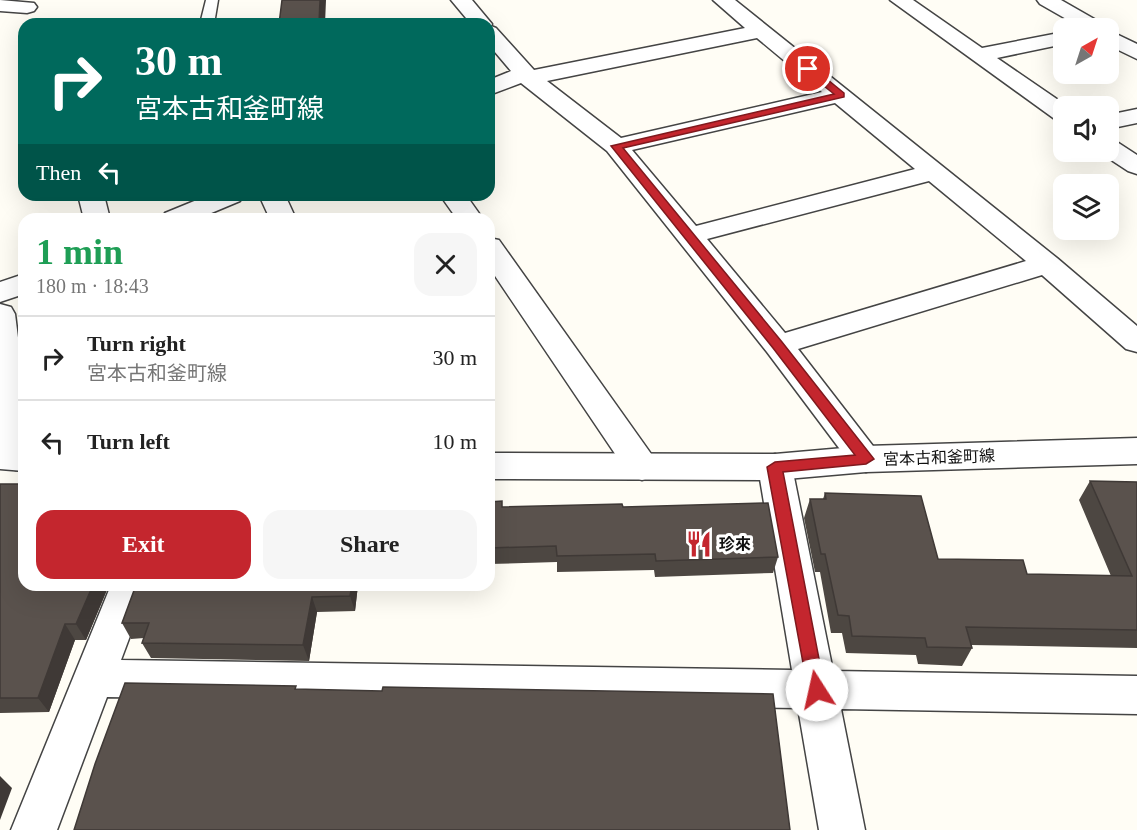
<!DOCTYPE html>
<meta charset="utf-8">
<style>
body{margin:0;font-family:"Times New Roman","Noto Sans JP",serif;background:#f6f6f6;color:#222;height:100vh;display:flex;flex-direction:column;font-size:22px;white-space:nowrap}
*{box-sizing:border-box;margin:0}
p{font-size:20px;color:#767676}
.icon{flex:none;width:33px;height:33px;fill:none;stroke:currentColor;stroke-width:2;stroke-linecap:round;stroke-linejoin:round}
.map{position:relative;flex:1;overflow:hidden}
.details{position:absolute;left:18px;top:213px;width:477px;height:378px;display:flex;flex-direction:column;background:#fff;border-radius:18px;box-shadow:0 6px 24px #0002}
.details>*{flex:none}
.hud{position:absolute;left:18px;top:18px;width:477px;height:183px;border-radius:18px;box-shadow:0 6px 24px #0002;background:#00695c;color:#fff;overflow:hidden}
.needle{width:39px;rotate:39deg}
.tools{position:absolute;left:1053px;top:18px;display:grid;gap:12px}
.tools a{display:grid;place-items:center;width:66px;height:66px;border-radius:12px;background:#fff;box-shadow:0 6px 24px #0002;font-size:30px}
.pin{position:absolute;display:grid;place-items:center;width:51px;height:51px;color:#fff;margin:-26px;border:3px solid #fff;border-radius:50%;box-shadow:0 2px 6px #0007}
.me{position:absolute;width:66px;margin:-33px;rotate:350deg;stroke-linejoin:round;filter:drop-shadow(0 0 4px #0008)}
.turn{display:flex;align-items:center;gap:21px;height:126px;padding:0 18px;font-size:27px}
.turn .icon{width:78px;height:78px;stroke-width:2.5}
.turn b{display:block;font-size:42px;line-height:51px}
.then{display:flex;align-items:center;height:57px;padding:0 18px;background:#0003;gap:12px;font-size:22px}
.round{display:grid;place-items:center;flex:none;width:63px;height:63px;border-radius:18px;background:#f6f6f6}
.head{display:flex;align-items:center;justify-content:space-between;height:102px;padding:0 18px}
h1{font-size:36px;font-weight:600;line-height:45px;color:#1e9e55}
.primary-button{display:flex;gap:12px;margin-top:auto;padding:12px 18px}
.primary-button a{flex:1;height:69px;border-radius:18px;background:#c4262e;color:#fff;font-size:24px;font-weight:600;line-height:69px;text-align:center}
.primary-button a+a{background:#f6f6f6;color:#222}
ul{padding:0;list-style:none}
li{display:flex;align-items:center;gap:18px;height:84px;padding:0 18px;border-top:2px solid #e0e0e0}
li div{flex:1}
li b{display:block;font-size:22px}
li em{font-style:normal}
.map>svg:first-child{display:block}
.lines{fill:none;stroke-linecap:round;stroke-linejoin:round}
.service-casing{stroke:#444;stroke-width:3}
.minor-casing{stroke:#444;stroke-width:3}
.tertiary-casing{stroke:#444;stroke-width:3}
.service{fill:#fff;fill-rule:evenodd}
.minor{fill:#fff;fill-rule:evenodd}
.tertiary{fill:#fff;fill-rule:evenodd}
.wall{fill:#4d4742}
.shaded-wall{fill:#3f3936}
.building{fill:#5a524d;stroke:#3f3936;stroke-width:1.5}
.route{fill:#c4262e;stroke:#7f191e;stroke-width:1.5}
.labels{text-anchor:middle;stroke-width:6;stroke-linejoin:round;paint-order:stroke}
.street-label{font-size:16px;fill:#111;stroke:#fff}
.poi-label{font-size:16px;font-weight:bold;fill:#111;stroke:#fff;text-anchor:start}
</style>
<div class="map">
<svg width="1137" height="830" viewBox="0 0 1137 830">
<rect width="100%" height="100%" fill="#fffdf5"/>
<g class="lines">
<g class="service-casing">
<path id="service" d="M206 0H218L214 24H200Z"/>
</g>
<g class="minor-casing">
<path id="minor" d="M451 0H472L492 24 491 26 496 28 534 70 745 28 713 0H735L1057 258 1137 326V352L1126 349 1042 275 798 349 883 459 878 468 866 472 854 468 767 352 607 151 521 83 489 95V80L511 71 489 45V24H471ZM757 38 822 92 621 138 547 81ZM835 103 915 169 696 226 632 150ZM929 181 1026 261 785 333 707 239Z
M890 0H913L982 48 1064 32V44L997 58 1067 106H1064V122L1056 120Z
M1037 0H1061L1103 24 1106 28H1082L1040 4Z
M1108 30 1137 44V59L1108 45Z
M1137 109V123L1108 129V115Z
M1108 140 1117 142 1137 155V174L1128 171 1099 152H1108Z
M78 195H104L110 219H84Z
M209 195H244L240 201 197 219H161L165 213Z
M259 195H285L296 219H270Z
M440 195H466L483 219H457Z
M489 238 499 240 654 458 659 467 654 476 642 480 630 476 489 267Z
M24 274V294L0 302V282Z
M0 304 11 307 15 314 24 385V467L16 470 4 466 0 459Z
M775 454 787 458 792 467 833 671 1137 676V714L841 709 865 830H819L798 708 107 697 57 830H11L111 585H149L121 660 792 670 758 467 763 458Z"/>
</g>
<g class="tertiary-casing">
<path id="tertiary" d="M0 0 34 3 37 7 34 11 27 13 0 11Z
M1137 438V464L866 472 775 480 489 479V453L775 454 866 446Z
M0 443 24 445V471L0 469Z"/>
</g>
<use href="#service" class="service"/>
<use href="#minor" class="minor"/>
<use href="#tertiary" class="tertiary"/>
</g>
<path class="wall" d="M1090 481 1137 482V648L971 645 972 648 962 666 918 664 916 655 846 653 842 633H831L820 572H815L804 518 810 499H823L825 493 938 559 1027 574 1111 576 1079 500Z
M0 484 109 585 86 640H75L49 712 0 713Z
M489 502 503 507H623L778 557 773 573 655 577 654 570 557 572V562L489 564Z
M136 585H358L355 611 317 612 309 661 151 658 142 643 144 638 131 639 122 623Z"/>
<path class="shaded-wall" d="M320 0H326L325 24H319Z
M93 585H109L86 640 76 624Z
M352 585H358L355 611 350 596Z
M312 597 317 612 309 661 303 645Z
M65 624 75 640 49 712 38 698Z
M0 776 12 788 0 820Z"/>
<path class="building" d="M282 0H320L319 24H279Z
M1090 481 1137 482V630L966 627 972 648 927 647 925 638 852 636 849 616 838 615 825 554H821L810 499H826L825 493 921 496 938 559 1023 560 1027 574 1132 576Z
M0 484H24V585H93L76 624H65L38 698H0Z
M502 501V507L622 504 623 507 768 503 778 557 656 561 655 554 557 556 556 546 489 548V502Z
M136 585H352L350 596 312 597 303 645 142 643 149 623H122Z
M125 683 296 686 295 689 382 691 383 687 773 694 790 830H74L95 764Z"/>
<path class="route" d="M805 67H812L844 93V97L623 148 782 342 874 459 866 464 783 472 825 690 823 696 817 698 811 696 808 690 767 467 775 462 855 455 773 348 611 146 834 94 805 71Z"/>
<defs>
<g id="restaurant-bare" transform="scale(2.07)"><path d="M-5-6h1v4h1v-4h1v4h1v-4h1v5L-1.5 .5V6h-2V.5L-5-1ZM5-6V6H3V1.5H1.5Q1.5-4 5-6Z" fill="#c4262e" stroke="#fff" stroke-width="2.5" paint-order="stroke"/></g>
</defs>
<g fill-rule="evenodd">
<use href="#restaurant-bare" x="699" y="544"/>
</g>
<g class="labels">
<g class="street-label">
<text transform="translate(939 457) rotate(-2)" y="6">宮本古和釜町線</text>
</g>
<g class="poi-label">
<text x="719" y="550">珍來</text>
</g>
</g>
</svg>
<div class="tools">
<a><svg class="needle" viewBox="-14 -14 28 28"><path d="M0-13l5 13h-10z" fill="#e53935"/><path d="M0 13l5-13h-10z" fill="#767676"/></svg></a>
<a><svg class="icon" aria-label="sound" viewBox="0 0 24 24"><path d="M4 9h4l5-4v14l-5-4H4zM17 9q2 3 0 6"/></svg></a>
<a><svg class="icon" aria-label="layers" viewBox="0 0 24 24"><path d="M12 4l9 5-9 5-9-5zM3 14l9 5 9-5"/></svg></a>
</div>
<div class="pin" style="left:808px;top:69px;background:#d93025"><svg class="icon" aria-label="arrive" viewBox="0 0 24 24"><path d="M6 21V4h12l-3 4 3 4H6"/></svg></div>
<svg class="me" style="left:817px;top:690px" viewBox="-20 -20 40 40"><circle r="19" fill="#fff"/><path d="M0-13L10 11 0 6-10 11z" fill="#c4262e"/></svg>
<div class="hud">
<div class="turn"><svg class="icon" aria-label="right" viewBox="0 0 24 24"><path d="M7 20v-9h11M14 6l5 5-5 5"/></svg><div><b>30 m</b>宮本古和釜町線</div></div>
<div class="then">Then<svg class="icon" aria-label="left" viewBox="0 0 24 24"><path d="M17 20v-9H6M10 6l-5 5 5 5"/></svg></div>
</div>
<section class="details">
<div class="head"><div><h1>1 min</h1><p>180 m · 18:43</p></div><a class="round"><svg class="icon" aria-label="close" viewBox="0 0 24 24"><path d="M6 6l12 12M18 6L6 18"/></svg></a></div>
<ul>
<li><svg class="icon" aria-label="right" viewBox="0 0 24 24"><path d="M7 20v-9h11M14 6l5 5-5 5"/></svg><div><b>Turn right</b><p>宮本古和釜町線</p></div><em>30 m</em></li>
<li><svg class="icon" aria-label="left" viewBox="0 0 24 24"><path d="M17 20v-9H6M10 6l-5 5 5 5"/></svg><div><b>Turn left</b></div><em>10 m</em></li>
</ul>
<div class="primary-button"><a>Exit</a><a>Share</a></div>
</section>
</div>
